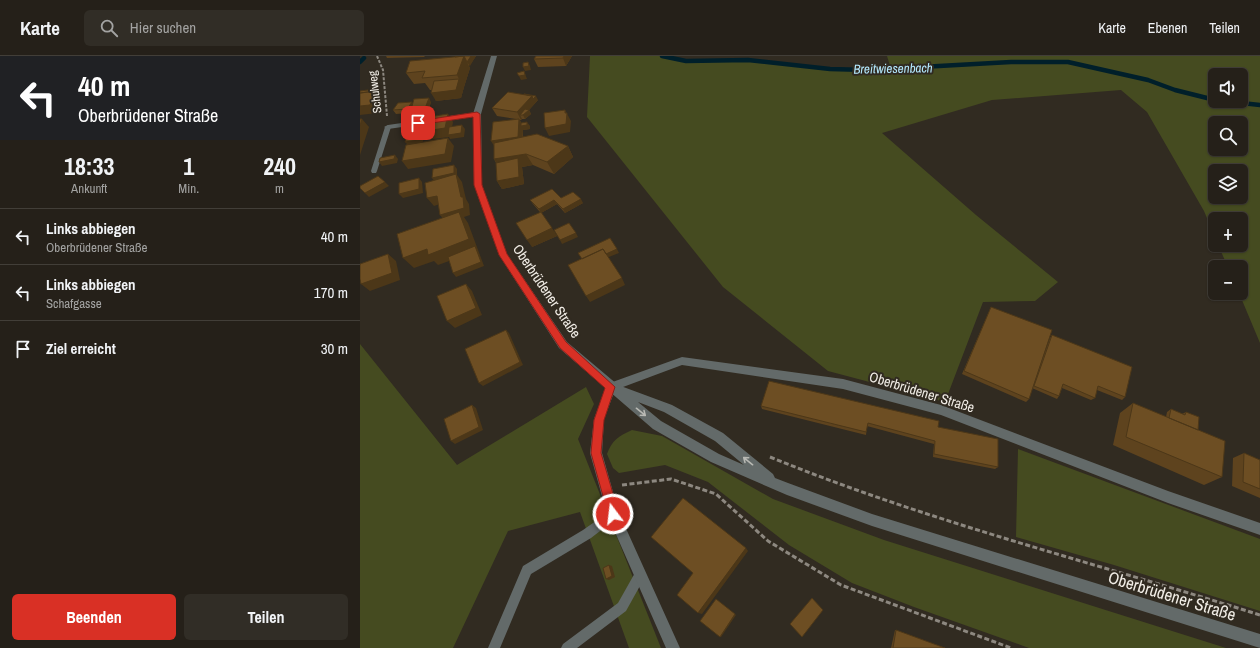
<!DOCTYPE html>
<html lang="de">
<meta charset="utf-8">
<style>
body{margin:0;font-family:"Archivo Narrow",sans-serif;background:#312d26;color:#f1f3f6;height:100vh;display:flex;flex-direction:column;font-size:15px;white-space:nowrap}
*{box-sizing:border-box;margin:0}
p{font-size:13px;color:#a3a3a2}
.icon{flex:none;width:22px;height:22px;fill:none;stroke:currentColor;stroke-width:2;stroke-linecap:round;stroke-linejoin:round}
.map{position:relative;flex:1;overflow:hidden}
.details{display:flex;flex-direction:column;background:#252019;width:360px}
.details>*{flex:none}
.hud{background:#202124;color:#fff;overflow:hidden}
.fabs{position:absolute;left:848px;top:12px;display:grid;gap:8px}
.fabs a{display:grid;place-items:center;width:40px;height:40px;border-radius:6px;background:#252019;box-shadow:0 1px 3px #0004,0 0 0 1px #423e38;font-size:20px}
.pin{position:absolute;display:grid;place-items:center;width:34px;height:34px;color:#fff;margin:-17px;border-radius:8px;box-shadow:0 2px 6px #0006}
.me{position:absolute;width:44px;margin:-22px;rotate:345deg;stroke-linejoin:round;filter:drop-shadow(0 0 3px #0008)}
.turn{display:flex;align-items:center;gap:14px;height:84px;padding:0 12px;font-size:18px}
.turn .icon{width:52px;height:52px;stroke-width:2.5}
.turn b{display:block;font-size:28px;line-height:34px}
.eta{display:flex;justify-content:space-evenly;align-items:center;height:68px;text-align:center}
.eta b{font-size:24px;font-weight:700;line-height:28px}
.cta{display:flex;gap:8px;margin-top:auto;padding:8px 12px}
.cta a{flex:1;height:46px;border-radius:6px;background:#d93025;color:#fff;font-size:16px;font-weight:700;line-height:46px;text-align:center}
.cta a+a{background:#312d26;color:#f1f3f6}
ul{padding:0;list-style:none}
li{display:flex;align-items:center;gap:12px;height:56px;padding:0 12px;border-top:1px solid #423e38}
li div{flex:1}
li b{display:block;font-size:15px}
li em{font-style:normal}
header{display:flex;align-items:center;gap:24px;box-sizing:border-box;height:56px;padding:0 20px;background:#252019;border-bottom:1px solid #423e38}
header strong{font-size:19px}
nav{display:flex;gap:22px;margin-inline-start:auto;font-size:14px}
.search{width:280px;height:36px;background:#312d26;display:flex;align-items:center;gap:10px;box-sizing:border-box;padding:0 14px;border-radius:6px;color:#a3a3a2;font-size:15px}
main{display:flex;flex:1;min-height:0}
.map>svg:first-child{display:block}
.green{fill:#454b20;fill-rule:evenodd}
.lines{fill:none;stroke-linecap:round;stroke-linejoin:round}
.stream{stroke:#001f2a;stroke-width:4.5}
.path-far1{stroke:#8d8880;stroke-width:2;stroke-dasharray:3 1.5;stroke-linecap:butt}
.path{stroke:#8d8880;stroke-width:3;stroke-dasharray:5 2.5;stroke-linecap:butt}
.service{fill:#636a69;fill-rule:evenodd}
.minor{fill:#636a69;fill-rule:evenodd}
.tertiary{fill:#636a69;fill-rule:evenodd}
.wall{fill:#5e431e}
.shaded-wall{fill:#4c3718}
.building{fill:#6d4e23;stroke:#4c3718}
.oneway{stroke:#b8b9b4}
.route{fill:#d93025;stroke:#8d1f18}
.labels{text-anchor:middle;stroke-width:4;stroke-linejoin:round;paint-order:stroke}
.far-street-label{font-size:12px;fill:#f1ede6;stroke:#312b21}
.far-water-label{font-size:13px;font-style:italic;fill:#b4e9fe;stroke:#312b21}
.street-label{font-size:14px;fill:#f1ede6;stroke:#312b21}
.near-street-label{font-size:17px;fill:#f1ede6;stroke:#312b21}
</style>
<header>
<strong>Karte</strong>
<div class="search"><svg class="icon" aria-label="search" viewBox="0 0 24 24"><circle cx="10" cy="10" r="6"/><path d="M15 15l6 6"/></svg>Hier suchen</div>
<nav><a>Karte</a><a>Ebenen</a><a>Teilen</a></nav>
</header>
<main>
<section class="details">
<div class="hud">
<div class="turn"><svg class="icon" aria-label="left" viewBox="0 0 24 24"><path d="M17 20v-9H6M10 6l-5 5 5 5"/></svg><div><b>40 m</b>Oberbrüdener Straße</div></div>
</div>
<div class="eta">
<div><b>18:33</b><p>Ankunft</p></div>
<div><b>1</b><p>Min.</p></div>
<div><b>240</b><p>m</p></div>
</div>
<ul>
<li><svg class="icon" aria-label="left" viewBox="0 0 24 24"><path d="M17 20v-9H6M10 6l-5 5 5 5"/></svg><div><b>Links abbiegen</b><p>Oberbrüdener Straße</p></div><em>40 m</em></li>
<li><svg class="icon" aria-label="left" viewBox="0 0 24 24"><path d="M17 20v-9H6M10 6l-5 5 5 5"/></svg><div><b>Links abbiegen</b><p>Schafgasse</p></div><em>170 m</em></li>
<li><svg class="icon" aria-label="arrive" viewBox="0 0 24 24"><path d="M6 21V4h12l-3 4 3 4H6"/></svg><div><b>Ziel erreicht</b></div><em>30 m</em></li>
</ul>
<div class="cta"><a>Beenden</a><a>Teilen</a></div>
</section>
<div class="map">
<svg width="900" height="592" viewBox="0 0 900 592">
<rect width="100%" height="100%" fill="#312b21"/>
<path class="green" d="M230 0H302L326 5 388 4 470 13H531L527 0H900V287L879 237H881V211H868L858 189H881V163H855V181L844 155 787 56 761 34 632 44 522 77 616 159 698 226 675 245 623 246 585 346 468 315 363 231 227 61ZM855 19H881V45H855ZM855 67H881V93H855ZM855 115H881V141H855Z
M0 288 97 409 226 331 234 348 218 383 301 592H269L220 456 148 475 93 592H0Z
M272 374 302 380 413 443 524 484 866 592H669L554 551 492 527 429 489 348 426 305 409 259 417 253 412 247 398C252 384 259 380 272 374Z
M658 393 900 483V555L754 509 656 481Z"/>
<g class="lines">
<path class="stream" d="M302 0 326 5 388 4 470 13 507 14 651 6H708L788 24 815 34 855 44
M0 6 4 2
M863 45 900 49"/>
<path class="path-far1" d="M17 0 23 14 27 60"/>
<path class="path" d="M410 401C569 466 736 507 900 559
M262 429 311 423 356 438 408 485 481 529 651 592"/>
<path class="service" d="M28 69 31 71 17 115 16 117H12L11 115 25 71Z
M253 453 257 454 258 458 257 462 231 482 171 518 140 592H128L163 510 223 474Z
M280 513 284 515 286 519 266 555 217 592H201L203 588 258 547 276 515Z"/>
<path class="minor" d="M117 56 121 58 120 60 28 73 24 71 28 69Z
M322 301 483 323 581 349 808 435 900 467V479L808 447 581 359 483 333 322 309 255 334 244 363 242 397 259 457 320 592H306L247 458 230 397 234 363 247 328Z"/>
<path class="tertiary" d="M131 0H137L121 58 122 129 147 198 207 286 258 329 312 349 363 377 413 418 415 422 428 427 512 458 900 578V592L512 470 427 439 351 406 293 373 199 292 139 199 114 129 113 58ZM278 346 304 356 355 385 384 409 359 398 301 365Z"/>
</g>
<path class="wall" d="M26 0H65L64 1 27 2Z
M96 0H116L109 10 110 12 104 31 101 42 76 45 72 34H70L65 27 54 28 46 17 95 1Z
M176 0H212L206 10 178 11 174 3Z
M178 44 169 54 171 58 165 63H162L161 64H160L161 67 170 70V73L163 74V81L208 90 213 101 194 118 173 109 162 111 164 128 142 133 137 125 136 107 134 103 156 63 137 60 132 52Z
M71 46 67 59 53 61 50 57 36 58 33 54 53 48Z
M201 142 223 147 205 157 197 148 181 157 197 180 172 191 180 156 173 148 170 144Z
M631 251 675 323 690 282 692 279 765 341 762 344 737 334 735 342 731 344 702 332 699 340 697 343 672 332 669 343 666 346 602 318Z
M773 347 806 361 807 356 811 353 822 358 826 356 838 374 862 421 844 429 753 389 760 357Z
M401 350 578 371 638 411 635 413 573 401 574 388 507 370 506 379 402 353Z
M884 397 900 404V442L872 430 873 402Z
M535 574H536L585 592H531Z"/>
<path class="shaded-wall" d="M104 0 110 12 104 31 101 42 76 45 71 37 99 23 97 19Z
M111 0H116L110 10 107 6Z
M204 0H212L206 10 203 2Z
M168 6 170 10 171 14 165 15 163 11Z
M164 15 167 23 161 24 159 20Z
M16 33 19 37V39L22 43 17 57 0 59V47Z
M172 40H176L178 44 169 54 171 58 165 63 163 59H160L162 63 161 64 157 56Z
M69 42 71 46 67 59 53 61 47 53 52 46 55 51Z
M205 54 211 65 210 76 189 80 185 72 205 57Z
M88 58 93 66 91 78 102 69 105 73 104 81 90 83 89 81 65 84 64 82 62 88 49 90 45 86 59 76Z
M2 63 9 71 0 99V70Z
M159 63 163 70 167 66 170 70V73L163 74 162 89 136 93 131 85Z
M88 82 94 90 91 106 48 113 42 105Z
M208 90 213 101 194 118 187 106Z
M166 98 173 109 162 111 164 128 142 133 137 125 141 114 134 103Z
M35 99 38 103 37 107 22 110 19 106Z
M94 109 97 113V119L102 126 106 143 109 148 110 159 104 161 108 167 124 210 96 221 93 217 117 195 78 209 74 205 54 212 43 202 86 166 80 159 75 126 72 122Z
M59 122 62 126 63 137 43 142 39 138Z
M25 126 29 130 9 141 5 137Z
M77 140 83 147 74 150 67 142Z
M221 143 223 147 205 157 203 153Z
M194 144 197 148 181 157 179 153Z
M192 172 197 180 172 191 167 184Z
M216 177 218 181 202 188 200 184Z
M257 193 259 197 226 210 224 207Z
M28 198 36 205 40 224 10 235 1 228Z
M262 222 265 229 230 246 226 240Z
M106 228 112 235 122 259 95 272 87 265Z
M146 274 149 277 163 309 123 330 119 327Z
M112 349 116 352 123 374 95 388 91 385Z
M386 492 388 495 342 558 338 557Z
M249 509 252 510 255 521 249 524 246 523Z
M356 543 376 559 361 581H360Z"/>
<path class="building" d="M96 0H111L107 6 104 0 95 1Z
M104 0 97 19 62 22 65 15 46 17 50 5Z
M176 0H204L203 2 174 3Z
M168 6 169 10 163 11V7Z
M164 15 165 19 159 20 157 17Z
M99 23 96 34 71 37 74 25Z
M16 33V35L0 37V35Z
M15 35 10 49 0 50V37Z
M148 36 172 40 157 56 132 52Z
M164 38 176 40 173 43 172 40Z
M69 42 64 55 50 57 54 43Z
M52 46 47 53 33 54 38 47Z
M165 53 169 54 163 59H160Z
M205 54V57H207L206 68 185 72 184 57Z
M88 58 85 72 59 76 62 62Z
M0 63H2L0 70Z
M159 63 158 81 131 85 133 66Z
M167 66V69L161 70V67Z
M102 69 101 77 88 79 89 71Z
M59 76 61 78 59 84 45 86 48 78Z
M177 78 208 90 187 106 166 98 134 103V87Z
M88 82 85 98 42 105 46 89Z
M35 99 34 103 19 106 20 102Z
M158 102 159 121 137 125 136 107Z
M94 109V117L72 122 73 113Z
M96 118 101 141H103L104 152 80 159 77 140 67 142 65 127Z
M18 120 25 126 5 137 0 132V130Z
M59 122V133L39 138V127Z
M192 133 201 142 213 136 221 143 203 153 194 144 179 153 170 144Z
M99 156 109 183 68 199 67 193 43 202 37 178Z
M181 156 192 172 167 184 156 167Z
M209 167 216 177 200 184 194 174Z
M250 182 257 193 246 198 243 193 222 203 218 197Z
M115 190 121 206 93 217 88 201Z
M243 193 262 222 226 240 208 209Z
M28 198 32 217 1 228 0 223V208Z
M106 228 116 252 87 265 77 240Z
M631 251 692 274 669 343 604 315Z
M146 274 160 306 119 327 105 293Z
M692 279 772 311 765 341 738 330 735 342 703 328 699 340 674 330Z
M409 325 579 365 578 371 638 383V411L574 398 575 385 508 367 506 376 401 350Z
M773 347 865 385 862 421 766 381Z
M112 349 119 371 91 385 84 363Z
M811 353 825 359 826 356 839 361 838 374 809 362Z
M884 397 900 404V433L883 426Z
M323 442 386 492 338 557 317 539 333 517 291 481Z
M249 509 252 520 246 523 243 512Z
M452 542 463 554 442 581 430 568Z
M356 543 375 558 360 581 340 565Z
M536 574 585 592H533Z"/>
<defs><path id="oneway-shaft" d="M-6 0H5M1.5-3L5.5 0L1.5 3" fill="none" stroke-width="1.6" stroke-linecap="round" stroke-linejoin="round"/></defs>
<g class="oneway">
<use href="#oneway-shaft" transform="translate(281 356) rotate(39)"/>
<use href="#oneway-shaft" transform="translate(388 405) rotate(-141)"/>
</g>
<path class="route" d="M117 56 120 58 122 129 147 198 206 286 255 331 244 364 241 397 259 458 257 462 253 463 249 462 248 458 231 397 234 364 245 332 200 292 139 199 114 129 113 61 58 69 54 67 58 65Z"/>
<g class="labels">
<g class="far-street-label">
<text transform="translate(15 36) rotate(-97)" y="4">Schulweg</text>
</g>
<g class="far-water-label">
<text transform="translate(533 12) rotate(-1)" y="5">Breitwiesenbach</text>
</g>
<g class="street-label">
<text transform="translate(187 235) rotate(56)" y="5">Oberbrüdener Straße</text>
<text transform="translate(562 336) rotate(17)" y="5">Oberbrüdener Straße</text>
</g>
<g class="near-street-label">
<text transform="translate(812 540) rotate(17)" y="6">Oberbrüdener Straße</text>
</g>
</g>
</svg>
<div class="fabs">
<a><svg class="icon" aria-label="sound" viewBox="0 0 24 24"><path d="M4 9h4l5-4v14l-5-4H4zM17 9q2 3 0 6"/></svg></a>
<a><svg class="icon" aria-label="search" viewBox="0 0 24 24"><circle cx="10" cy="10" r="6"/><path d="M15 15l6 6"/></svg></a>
<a><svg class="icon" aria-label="layers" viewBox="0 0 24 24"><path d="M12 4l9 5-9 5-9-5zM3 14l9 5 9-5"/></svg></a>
<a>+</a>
<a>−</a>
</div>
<div class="pin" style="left:58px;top:67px;background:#d93025"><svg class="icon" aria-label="arrive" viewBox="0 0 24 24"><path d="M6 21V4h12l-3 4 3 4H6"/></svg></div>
<svg class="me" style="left:253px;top:458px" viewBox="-20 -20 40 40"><circle r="17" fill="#d93025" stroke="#fff" stroke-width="3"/><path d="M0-11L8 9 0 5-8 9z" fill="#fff"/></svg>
</div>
</main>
